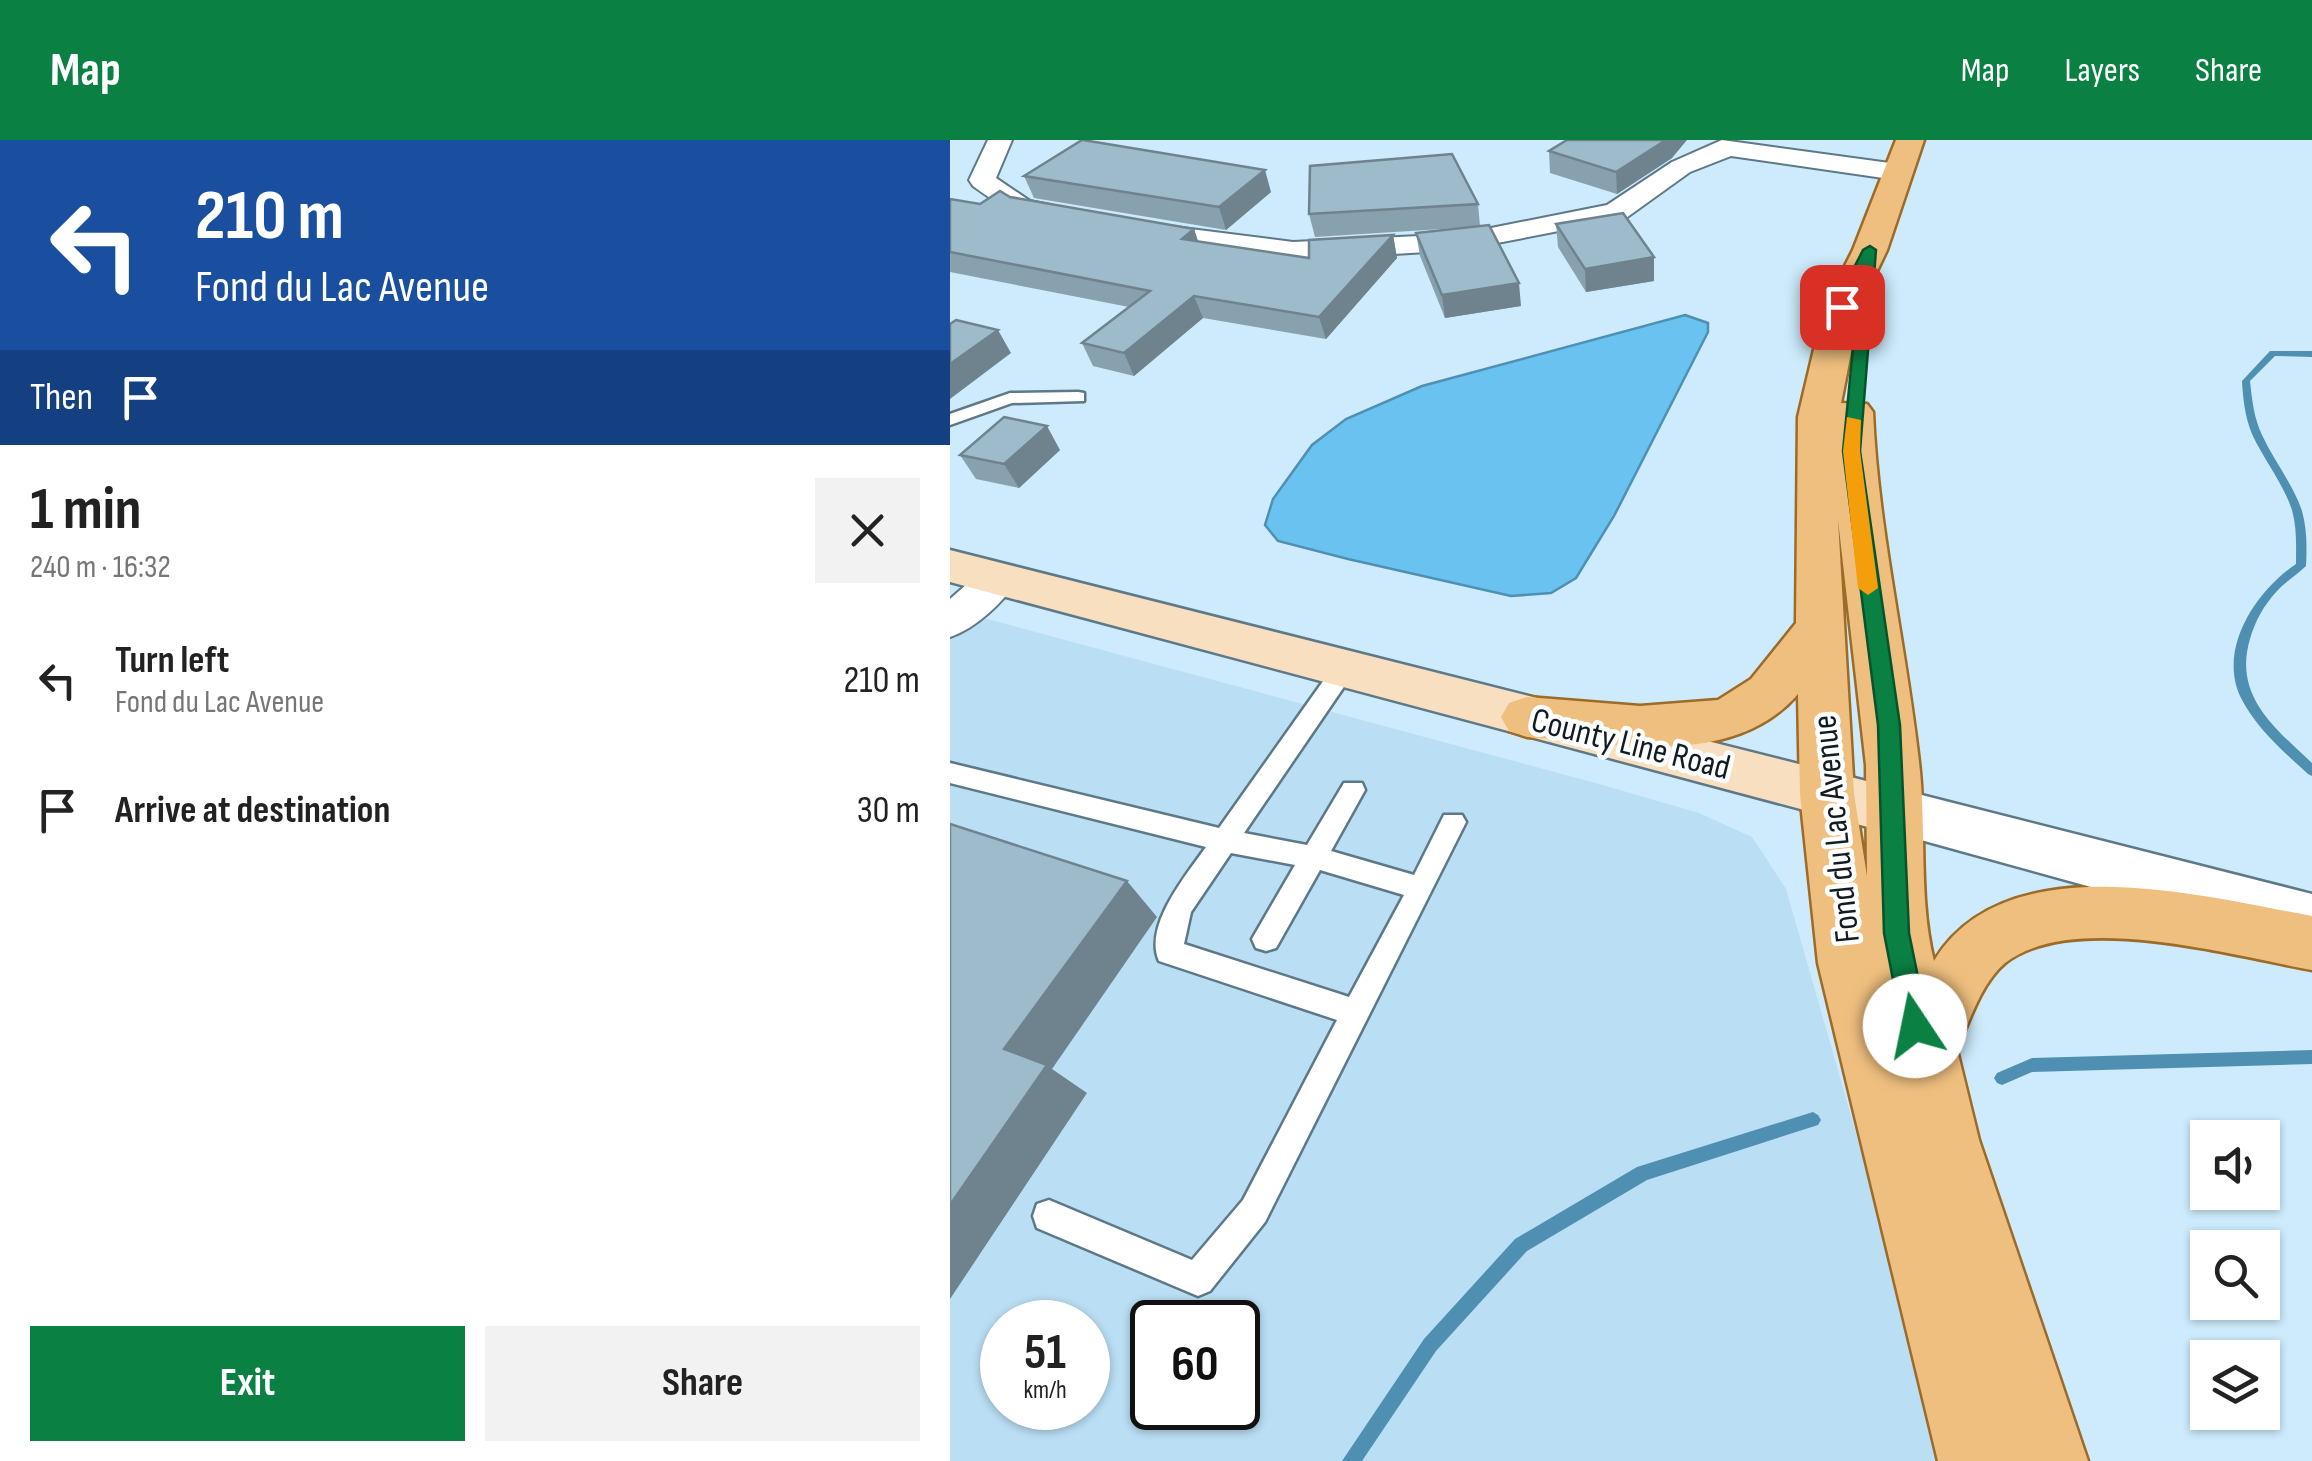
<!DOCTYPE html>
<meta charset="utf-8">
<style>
body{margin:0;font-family:"Sofia Sans Condensed",sans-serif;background:#f2f2f2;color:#222;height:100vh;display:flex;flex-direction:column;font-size:38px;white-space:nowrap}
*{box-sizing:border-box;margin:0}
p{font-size:32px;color:#767676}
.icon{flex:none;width:55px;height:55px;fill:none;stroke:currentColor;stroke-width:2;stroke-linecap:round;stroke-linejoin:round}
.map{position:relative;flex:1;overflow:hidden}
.details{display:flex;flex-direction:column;background:#fff;width:950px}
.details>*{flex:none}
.banner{background:#1a4fa0;color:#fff;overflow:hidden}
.controls{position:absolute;left:1240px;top:980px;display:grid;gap:20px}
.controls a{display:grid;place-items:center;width:90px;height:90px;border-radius:0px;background:#fff;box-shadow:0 2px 8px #0004;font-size:50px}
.speed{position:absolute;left:30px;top:1160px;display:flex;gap:20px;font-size:50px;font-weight:700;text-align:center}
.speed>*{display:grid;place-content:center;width:130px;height:130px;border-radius:50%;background:#fff;box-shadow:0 2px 8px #0004;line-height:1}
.speed small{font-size:25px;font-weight:400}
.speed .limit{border:5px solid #111;border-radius:15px;background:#fff;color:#111}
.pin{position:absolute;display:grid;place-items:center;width:85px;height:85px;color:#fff;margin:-42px;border-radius:20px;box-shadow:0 5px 15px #0006}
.me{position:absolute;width:110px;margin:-55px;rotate:349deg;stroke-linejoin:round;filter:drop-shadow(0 0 8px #0008)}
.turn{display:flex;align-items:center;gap:35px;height:210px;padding:0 30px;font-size:45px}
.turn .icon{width:130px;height:130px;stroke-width:2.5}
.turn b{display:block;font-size:70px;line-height:85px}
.then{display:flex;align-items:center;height:95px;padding:0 30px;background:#0003;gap:20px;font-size:38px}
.round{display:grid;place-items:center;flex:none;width:105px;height:105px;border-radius:0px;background:#f2f2f2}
.summary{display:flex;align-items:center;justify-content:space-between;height:170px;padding:0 30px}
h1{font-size:60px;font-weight:700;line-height:75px}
.button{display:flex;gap:20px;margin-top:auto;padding:20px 30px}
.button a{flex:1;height:115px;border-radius:0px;background:#0b8043;color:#fff;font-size:40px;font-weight:700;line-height:115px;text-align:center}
.button a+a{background:#f2f2f2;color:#222}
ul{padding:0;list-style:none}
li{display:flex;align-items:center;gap:30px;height:130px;padding:0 30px}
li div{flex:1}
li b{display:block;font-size:38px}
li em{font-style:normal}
header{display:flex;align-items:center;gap:60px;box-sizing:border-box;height:140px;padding:0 50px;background:#0b8043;color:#fff}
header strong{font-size:48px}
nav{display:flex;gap:55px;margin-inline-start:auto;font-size:35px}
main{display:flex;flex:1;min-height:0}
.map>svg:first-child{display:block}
.built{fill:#badef4;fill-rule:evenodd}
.water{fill:#69c2f0;stroke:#4f90b2;stroke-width:2.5}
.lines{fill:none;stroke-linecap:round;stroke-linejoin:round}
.stream{fill:#4f90b2;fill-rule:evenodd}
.service-casing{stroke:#5d7887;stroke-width:5}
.minor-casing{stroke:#5d7887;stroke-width:4}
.tertiary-casing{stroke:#5d7887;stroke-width:5}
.secondary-casing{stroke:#5d7887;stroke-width:5}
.primary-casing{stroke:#9b6b27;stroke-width:5}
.service{fill:#fff;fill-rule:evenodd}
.minor{fill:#fff;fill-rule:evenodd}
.tertiary{fill:#fff;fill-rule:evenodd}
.secondary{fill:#f7dfbf;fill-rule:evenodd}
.primary{fill:#efbf7f;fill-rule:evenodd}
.wall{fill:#88a1af}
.shaded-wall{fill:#6f838e}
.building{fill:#9ebbcb;stroke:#6f838e;stroke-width:2.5}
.route{fill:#0b8043;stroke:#07532c;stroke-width:2.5}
.slow{fill:#f59e0b}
.labels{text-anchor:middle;stroke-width:9;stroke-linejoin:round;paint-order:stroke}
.street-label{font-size:35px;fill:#111c22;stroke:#fff}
</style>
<header>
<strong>Map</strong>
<nav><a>Map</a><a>Layers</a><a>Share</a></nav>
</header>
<main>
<section class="details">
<div class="banner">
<div class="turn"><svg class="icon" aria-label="left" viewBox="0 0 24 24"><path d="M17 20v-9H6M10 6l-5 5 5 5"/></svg><div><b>210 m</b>Fond du Lac Avenue</div></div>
<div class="then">Then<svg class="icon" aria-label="arrive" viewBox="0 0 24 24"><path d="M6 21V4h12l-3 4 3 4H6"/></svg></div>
</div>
<div class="summary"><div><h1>1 min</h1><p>240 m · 16:32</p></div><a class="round"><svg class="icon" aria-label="close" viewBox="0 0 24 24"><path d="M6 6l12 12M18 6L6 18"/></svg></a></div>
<ul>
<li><svg class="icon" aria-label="left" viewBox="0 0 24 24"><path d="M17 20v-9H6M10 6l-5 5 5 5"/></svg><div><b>Turn left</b><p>Fond du Lac Avenue</p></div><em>210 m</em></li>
<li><svg class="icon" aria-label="arrive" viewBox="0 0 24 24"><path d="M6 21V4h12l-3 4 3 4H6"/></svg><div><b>Arrive at destination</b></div><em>30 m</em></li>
</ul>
<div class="button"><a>Exit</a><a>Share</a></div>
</section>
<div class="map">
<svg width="1362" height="1321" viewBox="0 0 1362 1321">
<rect width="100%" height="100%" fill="#cdebfc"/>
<path class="built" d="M0 469 649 644 749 673 802 697 836 749 1000 1321H0ZM52 1182H138V1268H52ZM202 1182H288V1268H202Z"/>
<path class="water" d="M735 175 758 183V192L664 376 626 438 601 453 561 456 398 419 328 401 315 385 323 359 362 305 396 279 472 246Z"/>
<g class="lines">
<path class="stream" d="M1320 211H1362V217L1325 216 1300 241C1302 260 1304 278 1312 295 1324 321 1343 344 1352 371 1357 389 1357 407 1356 426 1347 435 1335 442 1327 451 1314 465 1305 481 1300 499 1283 556 1325 588 1362 623V636L1358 634C1334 612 1306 588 1291 558 1267 509 1306 451 1346 424 1346 406 1347 388 1342 370 1333 343 1314 320 1302 294 1295 277 1293 259 1292 241Z
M1362 910V924L1082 932 1052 945 1047 943 1044 938 1047 933 1082 918Z
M863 972 868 975 871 980 868 985 697 1040 577 1111 486 1211 412 1321H392L474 1199 565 1099 687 1027Z"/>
<g class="service-casing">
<path id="service" d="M128 252 134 253V261L62 263 0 285V274L60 253Z
M394 521 405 529 402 535 294 693 357 705 394 643H412L415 650 381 711 464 735 494 675H512L516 682 315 1082 260 1151 248 1156 87 1088 83 1076 87 1064 99 1060 242 1120 293 1060 387 880 209 821C193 786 237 734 256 707L0 643V623L269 688 386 523ZM281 713 345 725 302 799 306 808 316 811 326 808 370 730 454 755 399 857 234 804 241 772Z"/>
</g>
<g class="minor-casing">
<path id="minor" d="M38 0H62L46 38 80 61 119 69 123 75 119 81C83 90 50 65 23 46L19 40Z
M772 0 947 24 960 32 947 40 781 16 740 32 676 78 511 110 343 120 185 98 171 90 185 82 343 102 511 94 657 65 722 22Z
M48 425 62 429 68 439C55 461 25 489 0 497V459L34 429Z"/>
</g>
<g class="tertiary-casing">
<path id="tertiary" d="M944 648 1362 754V808L924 687 916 671 924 655Z"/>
</g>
<g class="secondary-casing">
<path id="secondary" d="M0 410 944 648 964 655 972 671 964 687 944 694 0 442Z"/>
</g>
<g class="primary-casing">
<path id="primary" d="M946 0H974L937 110 910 167 891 263 917 264 923 272C928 390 956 505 969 622 977 688 968 757 984 821 1055 703 1251 756 1362 776V830C1283 816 1123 770 1055 823 1031 843 1019 882 1007 910L1029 1000 1138 1321H988L868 823 850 654 848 554C782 630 665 603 577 597L559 591 551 577 559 563 577 557 690 566 768 560 801 539 846 483 848 277 874 167 903 110ZM888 380 916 625 917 736 904 654Z"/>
</g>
<use href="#service" class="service"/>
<use href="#minor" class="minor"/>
<use href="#tertiary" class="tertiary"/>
<use href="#secondary" class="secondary"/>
<use href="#primary" class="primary"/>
</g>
<path class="wall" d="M599 11 722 18 667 54 600 33Z
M74 36 321 52 276 90 84 58Z
M60 57 244 89 248 101 359 118 443 95 447 118 376 199 253 178 184 236 143 226 132 203 179 167 0 132V59L30 64Z
M528 64 530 86 571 166 495 178 470 116 466 93 524 87 365 97 359 74Z
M606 84 704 141 636 152 608 107Z
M110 310 69 348 26 339 10 315Z"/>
<path class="shaded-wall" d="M716 0H737L722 18 667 54 666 32Z
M315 30 321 52 276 90 269 67Z
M244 89 251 111 232 99Z
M443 95 447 118 376 199 369 177Z
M704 117V141L636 152 635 129Z
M569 143 571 166 495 178 492 155Z
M244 156 253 178 184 236 174 213Z
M48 190 61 213 0 259V224Z
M97 286 110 310 69 348 54 324Z
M177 741 207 777 102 929 137 953 0 1159V1065L54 909Z"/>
<path class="building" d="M132 0H133L315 30 269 67 74 36Z
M617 0H716L666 32 599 11Z
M502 14 528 64 359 74 360 26Z
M50 51 60 57 244 89 232 99 359 118V100L443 95 369 177 244 156 174 213 132 203 200 151 0 112V59L30 64Z
M673 73 704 117 635 129 606 84Z
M539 85 569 143 492 155 466 93Z
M6 180 48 190 0 224V184Z
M54 277 97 286 54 324 10 315Z
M0 684 177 741 54 909 97 925 0 1065Z"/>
<path class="route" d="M920 106 926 110 910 311 950 585 959 793 978 886 975 895 965 899 956 895 952 886 934 793 928 585 893 311 909 146 897 170 884 167 913 110Z"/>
<path class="slow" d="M897 277 911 280 910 311 928 448 918 455 908 448 893 311Z"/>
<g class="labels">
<g class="street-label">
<text transform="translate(681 603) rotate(14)" y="12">County Line Road</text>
<text transform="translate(885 689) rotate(-96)" y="12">Fond du Lac Avenue</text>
</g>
</g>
</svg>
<div class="controls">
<a><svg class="icon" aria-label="sound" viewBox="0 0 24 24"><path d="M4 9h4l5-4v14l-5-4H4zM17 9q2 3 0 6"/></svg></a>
<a><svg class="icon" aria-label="search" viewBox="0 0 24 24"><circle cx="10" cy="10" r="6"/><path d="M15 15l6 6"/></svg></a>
<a><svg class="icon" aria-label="layers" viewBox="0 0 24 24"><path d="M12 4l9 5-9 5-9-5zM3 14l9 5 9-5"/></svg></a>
</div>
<div class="speed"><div>51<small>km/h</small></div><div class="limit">60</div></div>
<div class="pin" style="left:892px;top:167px;background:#d93025"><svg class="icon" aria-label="arrive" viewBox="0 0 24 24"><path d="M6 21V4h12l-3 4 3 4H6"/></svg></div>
<svg class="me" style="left:965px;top:886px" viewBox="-20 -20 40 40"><circle r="19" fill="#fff"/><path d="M0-13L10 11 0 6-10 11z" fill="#0b8043"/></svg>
</div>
</main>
